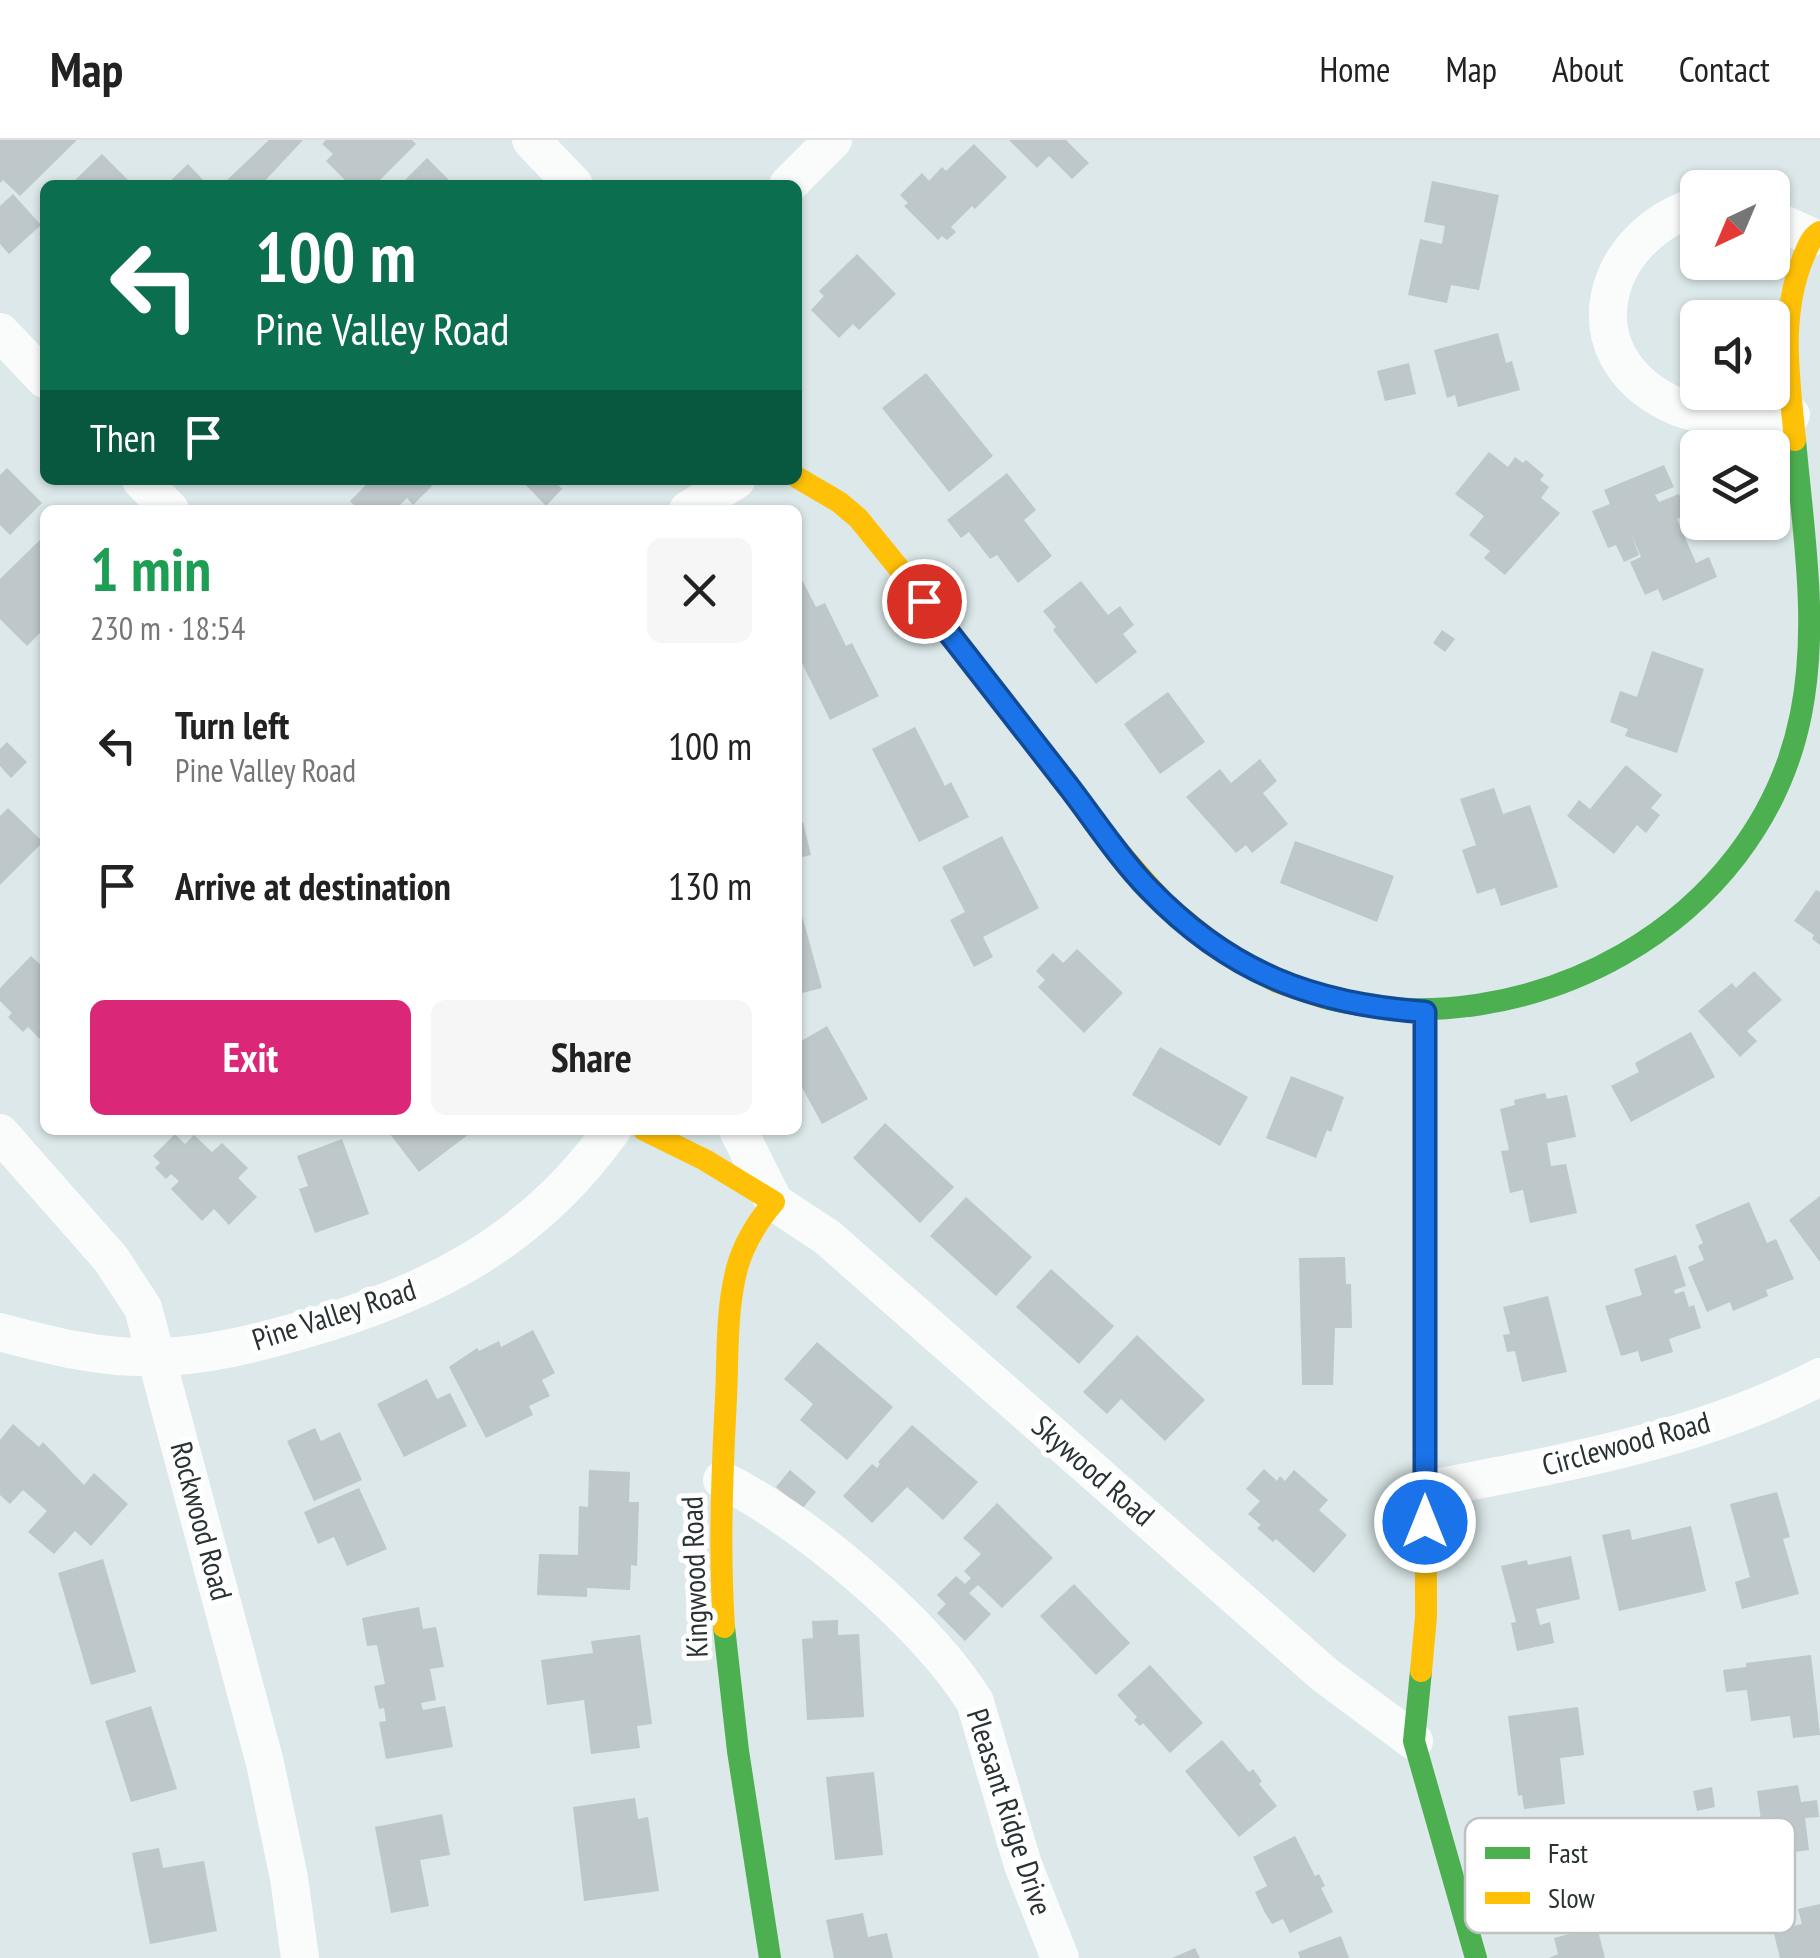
<!DOCTYPE html>
<meta charset="utf-8">
<style>
body{margin:0;font-family:"PT Sans Narrow",sans-serif;background:#f6f6f6;color:#222;height:100vh;display:flex;flex-direction:column;font-size:38px;white-space:nowrap}
*{box-sizing:border-box;margin:0}
p{font-size:32px;color:#767676}
.icon{flex:none;width:55px;height:55px;fill:none;stroke:currentColor;stroke-width:2;stroke-linecap:round;stroke-linejoin:round}
.map{position:relative;flex:1;overflow:hidden}
.details{position:absolute;left:40px;top:365px;width:762px;height:630px;display:flex;flex-direction:column;background:#fff;border-radius:15px;box-shadow:0 2px 8px #0004}
.details>*{flex:none}
.guide{position:absolute;left:40px;top:40px;width:762px;height:305px;border-radius:15px;box-shadow:0 2px 8px #0004;background:#0b6e4f;color:#fff;overflow:hidden}
.needle{width:65px;rotate:224deg}
.controls{position:absolute;left:1680px;top:30px;display:grid;gap:20px}
.controls a{display:grid;place-items:center;width:110px;height:110px;border-radius:15px;background:#fff;box-shadow:0 2px 8px #0004;font-size:50px}
.pin{position:absolute;display:grid;place-items:center;width:85px;height:85px;color:#fff;margin:-42px;border:5px solid #fff;border-radius:50%;box-shadow:0 2px 10px #0007}
.me{position:absolute;width:110px;margin:-55px;rotate:0deg;stroke-linejoin:round;filter:drop-shadow(0 0 8px #0008)}
.turn{display:flex;align-items:center;gap:35px;height:210px;padding:0 50px;font-size:45px}
.turn .icon{width:130px;height:130px;stroke-width:2.5}
.turn b{display:block;font-size:70px;line-height:85px}
.then{display:flex;align-items:center;height:95px;padding:0 50px;background:#0003;gap:20px;font-size:38px}
.round{display:grid;place-items:center;flex:none;width:105px;height:105px;border-radius:15px;background:#f6f6f6}
.summary{display:flex;align-items:center;justify-content:space-between;height:170px;padding:0 50px}
h1{font-size:60px;font-weight:600;line-height:75px;color:#1e9e55}
.button{display:flex;gap:20px;margin-top:auto;padding:20px 50px}
.button a{flex:1;height:115px;border-radius:15px;background:#db2777;color:#fff;font-size:40px;font-weight:600;line-height:115px;text-align:center}
.button a+a{background:#f6f6f6;color:#222}
ul{padding:0;list-style:none}
li{display:flex;align-items:center;gap:30px;height:140px;padding:0 50px}
li div{flex:1}
li b{display:block;font-size:38px}
li em{font-style:normal}
header{display:flex;align-items:center;gap:60px;box-sizing:border-box;height:140px;padding:0 50px;background:#fff;border-bottom:2px solid #e0e0e0}
header strong{font-size:48px}
nav{display:flex;gap:55px;margin-inline-start:auto;font-size:35px}
.map>svg:first-child{display:block}
.building{fill:#bec7c9}
.lines{fill:none;stroke-linecap:round;stroke-linejoin:round}
.street{stroke:#fafcfc;stroke-width:38}
.fast{stroke:#4caf50;stroke-width:22}
.slow{stroke:#ffc107;stroke-width:22}
.route-casing{stroke:#114b97;stroke-width:25}
.route{stroke:#1a73e8;stroke-width:18}
.labels{text-anchor:middle;stroke-width:10;stroke-linejoin:round;paint-order:stroke}
.street-label{font-size:30px;fill:#293233;stroke:#fff}
.key{fill:#fff;stroke:#bfc2c2;stroke-width:2.5}
.key-label{font-size:28px;fill:#293233}
</style>
<header>
<strong>Map</strong>
<nav><a>Home</a><a>Map</a><a>About</a><a>Contact</a></nav>
</header>
<div class="map">
<svg width="1820" height="1818" viewBox="0 0 1820 1818">
<rect width="100%" height="100%" fill="#dce8e9"/>
<path class="building" d="M0 0H77L20 56 3 40 0 43Z
M269 0H303L261 45H226L224 43Z
M326 0H412L416 4 375 45H350L326 21 333 14 322 4Z
M1009 0H1066L1089 23 1072 39 1049 16 1037 28Z
M974 4 1007 37 975 69 972 66 951 87 956 92 947 100 942 96 938 100 904 66 908 63 900 55 922 33 929 41 942 27 946 31Z
M102 14 128 40 123 45H70Z
M427 18 454 45H400Z
M188 24 203 40 198 45H166Z
M1432 41 1499 55 1479 150 1451 145 1447 163 1408 155 1420 99 1442 104 1445 86 1424 82Z
M13 54 41 85 9 114 0 104V66Z
M857 114 896 154 859 190 853 184 839 198 811 170 824 156 819 151Z
M1498 193 1506 223 1512 221 1520 250 1458 267 1455 255 1447 258 1434 210Z
M1409 223 1416 254 1385 261 1377 231Z
M926 233 993 316 949 352 882 268Z
M1489 312 1508 327 1515 317 1523 323 1526 320 1544 335 1540 340 1549 347 1541 358 1560 373 1505 435 1484 418 1490 411 1469 395 1484 376 1455 354Z
M1664 325 1674 347 1655 355 1659 362 1679 354 1688 374 1677 379 1696 423 1709 417 1717 437 1663 461 1658 449 1645 455 1630 422 1641 417 1631 394 1639 415 1624 422 1616 405 1608 408 1592 371 1610 364 1604 350Z
M7 328 42 363 10 395 0 385V335Z
M1007 333 1036 370 1024 380 1052 416 1018 443 997 415 990 419 969 392 961 398 947 380Z
M371 340H438L413 365 407 358 395 370H359L350 361Z
M521 340H554L562 349 546 366Z
M45 395V488L27 506 0 479V439Z
M801 438 816 467 825 463 846 506 852 503 879 556 830 580 798 515V439Z
M1081 441 1108 475 1120 466 1134 485 1123 494 1137 512 1096 544 1053 490 1056 487 1043 471Z
M1442 490 1455 499 1445 512 1433 503Z
M1652 511 1704 529 1677 613 1625 596 1628 589 1610 582 1620 551 1637 557Z
M1168 552 1205 602 1160 634 1124 584Z
M915 587 945 646 951 642 969 677 919 702 872 609Z
M7 602 27 622 11 638 0 626V609Z
M1260 619 1277 641 1263 653 1288 684 1252 713 1246 705 1236 713 1186 657 1220 629 1231 643Z
M1626 625 1662 655 1651 668 1660 675 1646 693 1637 685 1614 714 1567 676 1579 660 1590 669Z
M1494 648 1503 674 1530 665 1558 747 1501 766 1495 748 1477 754 1462 710 1476 705 1460 659Z
M8 668 43 702 0 745V676Z
M803 682 811 715 798 718V683Z
M1002 696 1039 768 983 797 993 817 974 827 950 780 965 772 942 727Z
M1295 701 1394 736 1377 782 1280 743Z
M1816 750 1820 752V805L1812 799 1814 795 1794 781Z
M801 772 822 848 798 854V773Z
M1077 809 1123 853 1084 893 1038 847 1045 840 1036 831 1053 813 1063 823Z
M31 816 45 829V904L28 887 23 892 8 877 12 873 0 861V848Z
M1754 831 1782 860 1747 891 1757 901 1740 917 1698 871 1732 843 1736 848Z
M827 886 868 959 822 984 798 940V903Z
M1691 892 1715 937 1631 982 1611 946 1639 932 1635 923Z
M1160 907 1248 957 1220 1006 1132 955Z
M1291 936 1344 957 1331 992 1327 990 1316 1018 1266 998Z
M1545 953 1547 959 1567 955 1576 997 1547 1003 1551 1026 1566 1024 1577 1073 1530 1083 1523 1050 1510 1053 1501 1011 1509 1010 1500 969 1515 965 1514 960Z
M885 983 954 1047 920 1083 853 1018Z
M387 990H466L469 994 419 1032Z
M175 994 185 1004 194 995 212 1012 222 1003 248 1028 238 1038 257 1057 229 1085 214 1069 202 1081 171 1049 179 1041 171 1034 166 1039 155 1028 160 1023 153 1016Z
M342 999 369 1074 315 1093 299 1049 308 1046 297 1016Z
M1820 1056V1122L1789 1080Z
M966 1057 1032 1117 996 1156 930 1096Z
M1749 1062 1767 1103 1776 1099 1794 1139 1766 1150 1768 1156 1733 1171 1730 1162 1707 1172 1688 1127 1704 1120 1698 1106 1703 1103 1695 1085Z
M1676 1115 1686 1146 1674 1150 1675 1154 1684 1151 1689 1167 1694 1165 1701 1188 1669 1199 1673 1212 1641 1222 1638 1211 1621 1216 1605 1166 1642 1155 1634 1129Z
M1345 1117 1346 1144H1351L1352 1188H1335L1333 1245H1302L1299 1118Z
M1051 1129 1114 1186 1079 1224 1016 1167Z
M1548 1156 1567 1232 1522 1242 1515 1211 1507 1212 1503 1195 1510 1194 1503 1167Z
M533 1190 555 1233 542 1240 550 1256 529 1266 533 1275 486 1298 449 1227 477 1208 479 1211 499 1201 501 1207Z
M1137 1195 1205 1260 1165 1301 1121 1259 1107 1274 1083 1252Z
M817 1202 893 1267 847 1320 800 1280 813 1264 784 1239Z
M427 1239 437 1259 450 1253 467 1286 404 1317 377 1264Z
M13 1284 39 1307 43 1302 84 1345 94 1333 128 1364 91 1406 75 1391 54 1414 28 1392 47 1371 23 1350 10 1364 0 1355V1300Z
M912 1285 978 1342 943 1380 907 1347 872 1383 843 1356 872 1324 877 1328 880 1324 878 1322Z
M315 1288 321 1301 340 1292 362 1340 314 1361 287 1301Z
M1264 1329 1277 1341 1280 1336 1285 1341 1294 1330 1328 1360 1319 1370 1347 1395 1314 1433 1276 1399 1273 1402 1257 1388 1261 1385 1248 1374 1260 1361 1246 1349Z
M589 1330 630 1332 629 1362H639L637 1426 631 1425 630 1450 587 1448V1457L537 1455 539 1414 578 1415 579 1366 588 1367Z
M790 1330 816 1352 802 1369 776 1347Z
M359 1348 387 1409 347 1426 334 1397 318 1404 304 1372Z
M1777 1352 1790 1397 1783 1399 1799 1454 1742 1469 1735 1442 1750 1437 1730 1364Z
M997 1363 1053 1418 1002 1468 978 1445 969 1453 991 1474 965 1501 937 1473 946 1464 937 1455 956 1436 965 1444 971 1438 964 1431 981 1414 963 1398Z
M1691 1386 1706 1451 1619 1471 1602 1395 1630 1389 1632 1400Z
M1571 1416 1580 1459 1536 1469 1540 1485 1550 1482 1554 1503 1517 1511 1511 1483 1516 1482 1501 1426 1527 1420 1528 1425Z
M103 1419 136 1532 91 1545 58 1433Z
M1074 1444 1130 1503 1096 1535 1040 1476Z
M419 1467 423 1489 436 1487 444 1527 430 1529 436 1560 421 1563 423 1570 445 1566 453 1607 386 1619 379 1582 386 1581 384 1568 379 1569 374 1546 385 1544 377 1505 367 1506 362 1478Z
M838 1480V1495L859 1494 864 1577 807 1580 802 1499 813 1498 812 1481Z
M640 1495 652 1584 637 1586 640 1608 591 1614 584 1560 547 1565 541 1520 593 1513 591 1501Z
M1811 1515 1820 1595 1793 1598 1790 1576 1751 1581 1747 1550 1726 1552 1723 1530 1746 1527V1523Z
M1150 1525 1203 1583 1170 1613 1143 1583 1140 1586 1134 1580 1137 1577 1117 1555Z
M151 1566 177 1649 131 1662 105 1581Z
M1578 1567 1584 1615 1560 1618 1565 1664 1524 1669 1522 1655 1518 1656 1508 1576Z
M1222 1600 1249 1632 1253 1629 1262 1641 1259 1644 1277 1666 1239 1697 1185 1631Z
M874 1632 883 1715 835 1720 826 1637Z
M1798 1645 1801 1662 1817 1660 1819 1677 1805 1678 1809 1710 1750 1718 1746 1689 1762 1687 1757 1651Z
M1712 1647 1715 1667 1697 1671 1693 1651Z
M635 1658 638 1679 648 1677 659 1751 584 1761 573 1667Z
M442 1674 450 1715 420 1720 429 1766 391 1773 375 1687Z
M1295 1696 1315 1736 1319 1734 1325 1746 1321 1748 1333 1772 1290 1793 1283 1779 1272 1784 1265 1773 1255 1752 1267 1746 1253 1717Z
M159 1708 163 1728 204 1721 217 1791 150 1804 132 1713Z
M1820 1764V1818H1780L1773 1790 1802 1784 1798 1769Z
M863 1773 868 1797 887 1793 893 1818H834L826 1780Z
M1597 1787 1605 1818H1549L1558 1814 1554 1798Z
M1341 1796 1349 1818H1300L1298 1812Z
M1195 1808 1200 1818H1172Z"/>
<g class="lines">
<path class="street" d="M531 0 574 45
M788 45 833 0
M1698 66C1601 96 1569 213 1669 263 1705 282 1752 274 1791 275
M1772 79 1812 97
M0 192 45 239
M141 340 170 370
M688 370 736 340
M738 990 774 1062 827 1097 1325 1535 1414 1601
M0 993 111 1119 143 1168 265 1623 289 1738 300 1818
M0 1192C52 1206 103 1219 157 1217 205 1216 253 1204 299 1191 429 1154 531 1103 612 990
M722 1340C804 1380 927 1484 975 1562L1023 1725 1060 1818
M1425 1350C1559 1324 1698 1301 1820 1237"/>
<path class="fast" d="M1325 858C1527 908 1759 786 1801 574 1819 484 1803 390 1795 300
M724 1487 738 1611 770 1818
M1421 1531 1414 1601 1476 1818"/>
<path class="slow" d="M1795 300C1789 237 1779 178 1803 118 1808 107 1810 98 1820 92
M798 338 839 362 858 378 932 469 1114 706 1165 764 1229 816 1277 842 1325 858
M644 990 705 1020 774 1062C757 1082 744 1103 737 1128 726 1170 728 1215 726 1258 722 1335 719 1410 724 1487
M1421 1531 1426 1477 1425 872"/>
</g>
<g class="lines">
<g class="route-casing">
<path id="route" d="M924 461C973 523 1021 585 1069 647 1095 681 1119 718 1149 749 1229 832 1312 864 1425 872V1382"/>
</g>
<use href="#route" class="route"/>
</g>
<g class="labels">
<g class="street-label">
<text transform="translate(334 1175) rotate(-18)" y="10">Pine Valley Road</text>
<text transform="translate(1626 1304) rotate(-15)" y="10">Circlewood Road</text>
<text transform="translate(1093 1331) rotate(41)" y="10">Skywood Road</text>
<text transform="translate(201 1381) rotate(75)" y="10">Rockwood Road</text>
<text transform="translate(695 1437) rotate(-92)" y="10">Kingwood Road</text>
<text transform="translate(1009 1672) rotate(72)" y="10">Pleasant Ridge Drive</text>
</g>
</g>
<rect x="1465" y="1678" width="330" height="115" rx="15" class="key"/>
<rect x="1485" y="1707" width="45" height="12" fill="#4caf50"/>
<rect x="1485" y="1752" width="45" height="12" fill="#ffc107"/>
<g class="key-label">
<text x="1548" y="1723">Fast</text>
<text x="1548" y="1768">Slow</text>
</g>
</svg>
<div class="controls">
<a><svg class="needle" viewBox="-14 -14 28 28"><path d="M0-13l5 13h-10z" fill="#e53935"/><path d="M0 13l5-13h-10z" fill="#767676"/></svg></a>
<a><svg class="icon" aria-label="sound" viewBox="0 0 24 24"><path d="M4 9h4l5-4v14l-5-4H4zM17 9q2 3 0 6"/></svg></a>
<a><svg class="icon" aria-label="layers" viewBox="0 0 24 24"><path d="M12 4l9 5-9 5-9-5zM3 14l9 5 9-5"/></svg></a>
</div>
<div class="pin" style="left:924px;top:461px;background:#d93025"><svg class="icon" aria-label="arrive" viewBox="0 0 24 24"><path d="M6 21V4h12l-3 4 3 4H6"/></svg></div>
<svg class="me" style="left:1425px;top:1382px" viewBox="-20 -20 40 40"><circle r="17" fill="#1a73e8" stroke="#fff" stroke-width="3"/><path d="M0-11L8 9 0 5-8 9z" fill="#fff"/></svg>
<div class="guide">
<div class="turn"><svg class="icon" aria-label="left" viewBox="0 0 24 24"><path d="M17 20v-9H6M10 6l-5 5 5 5"/></svg><div><b>100 m</b>Pine Valley Road</div></div>
<div class="then">Then<svg class="icon" aria-label="arrive" viewBox="0 0 24 24"><path d="M6 21V4h12l-3 4 3 4H6"/></svg></div>
</div>
<section class="details">
<div class="summary"><div><h1>1 min</h1><p>230 m · 18:54</p></div><a class="round"><svg class="icon" aria-label="close" viewBox="0 0 24 24"><path d="M6 6l12 12M18 6L6 18"/></svg></a></div>
<ul>
<li><svg class="icon" aria-label="left" viewBox="0 0 24 24"><path d="M17 20v-9H6M10 6l-5 5 5 5"/></svg><div><b>Turn left</b><p>Pine Valley Road</p></div><em>100 m</em></li>
<li><svg class="icon" aria-label="arrive" viewBox="0 0 24 24"><path d="M6 21V4h12l-3 4 3 4H6"/></svg><div><b>Arrive at destination</b></div><em>130 m</em></li>
</ul>
<div class="button"><a>Exit</a><a>Share</a></div>
</section>
</div>
